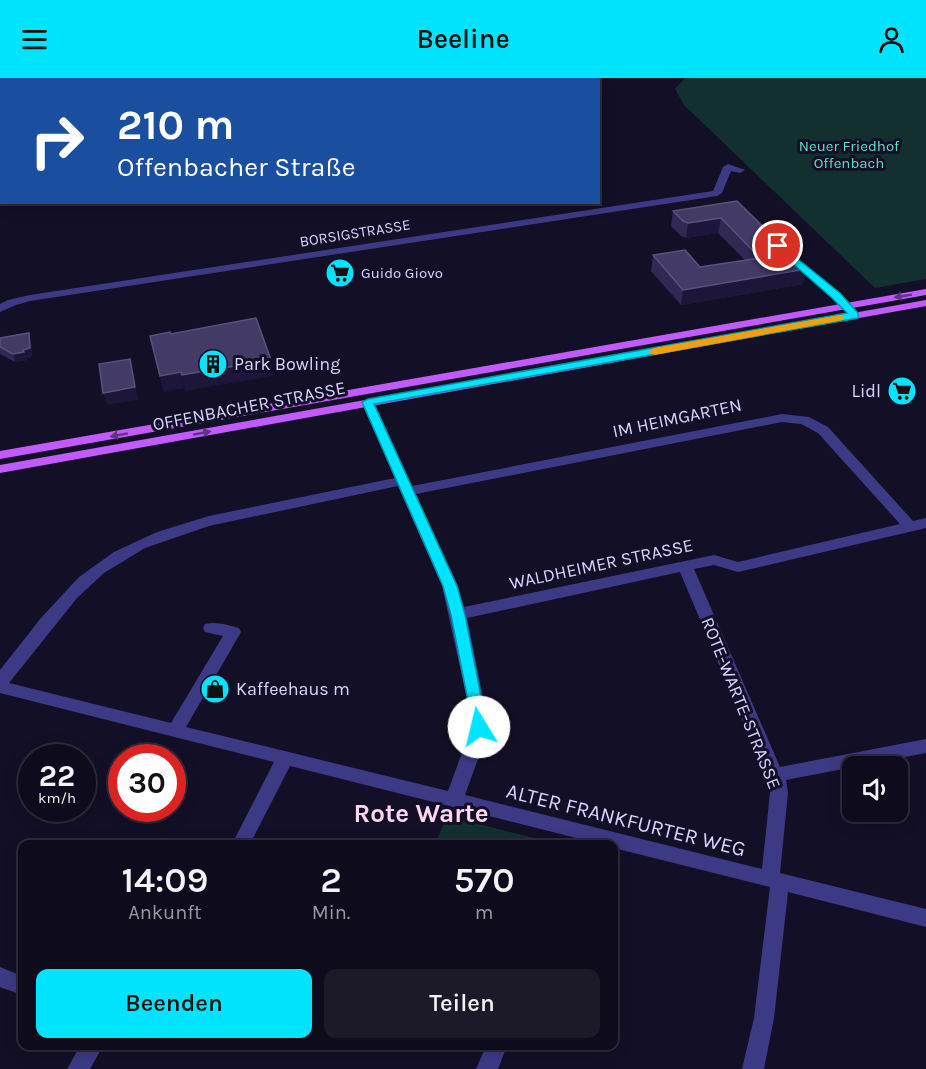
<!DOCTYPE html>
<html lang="de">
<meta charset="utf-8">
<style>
body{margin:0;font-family:Karla,sans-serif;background:#1c1929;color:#f1f3f6;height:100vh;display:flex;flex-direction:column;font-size:22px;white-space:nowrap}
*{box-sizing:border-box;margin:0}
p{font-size:20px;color:#9b9ba3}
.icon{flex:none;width:33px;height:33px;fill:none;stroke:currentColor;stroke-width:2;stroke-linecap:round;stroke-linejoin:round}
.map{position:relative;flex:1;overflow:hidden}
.drawer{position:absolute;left:18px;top:762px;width:600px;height:210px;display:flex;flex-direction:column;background:#0e0b1c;border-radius:12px;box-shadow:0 3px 15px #0003,0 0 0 2px #2e2b3b}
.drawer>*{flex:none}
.hud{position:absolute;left:0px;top:0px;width:600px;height:126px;box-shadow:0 3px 15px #0003,0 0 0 2px #2e2b3b;background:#1a4fa0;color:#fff;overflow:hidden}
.fabs{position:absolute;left:842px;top:678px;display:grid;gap:12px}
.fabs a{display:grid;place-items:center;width:66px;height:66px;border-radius:12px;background:#0e0b1c;box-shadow:0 3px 15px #0003,0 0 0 2px #2e2b3b;font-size:30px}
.speed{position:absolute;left:18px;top:666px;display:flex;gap:12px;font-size:30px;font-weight:700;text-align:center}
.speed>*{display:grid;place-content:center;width:78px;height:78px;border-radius:50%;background:#0e0b1c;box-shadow:0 3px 15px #0003,0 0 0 2px #2e2b3b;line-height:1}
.speed small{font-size:15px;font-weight:400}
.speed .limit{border:9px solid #d22;background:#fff;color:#111}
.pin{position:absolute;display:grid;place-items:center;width:51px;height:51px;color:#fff;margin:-26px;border:3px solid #fff;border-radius:50%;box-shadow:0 2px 6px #0007}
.me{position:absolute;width:66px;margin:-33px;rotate:351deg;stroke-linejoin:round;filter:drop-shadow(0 0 4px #0008)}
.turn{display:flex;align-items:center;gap:21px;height:126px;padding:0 18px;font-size:27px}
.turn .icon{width:78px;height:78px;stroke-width:2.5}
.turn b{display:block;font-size:42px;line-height:51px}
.eta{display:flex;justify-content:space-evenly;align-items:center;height:102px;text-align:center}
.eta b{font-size:36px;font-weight:600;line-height:42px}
.action{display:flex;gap:12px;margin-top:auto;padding:12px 18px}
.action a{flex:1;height:69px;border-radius:12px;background:#00e5ff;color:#111;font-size:24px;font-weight:600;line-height:69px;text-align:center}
.action a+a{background:#1c1929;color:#f1f3f6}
header{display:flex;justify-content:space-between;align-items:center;height:78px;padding:0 18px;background:#00e5ff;color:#111;font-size:27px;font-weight:600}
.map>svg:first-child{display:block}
.green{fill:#12302f}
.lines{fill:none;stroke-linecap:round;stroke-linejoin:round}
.street{fill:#3d3a85;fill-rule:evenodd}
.primary{fill:#c25bff;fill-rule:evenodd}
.rail{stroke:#00e5ff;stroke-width:3;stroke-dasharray:6 4.5;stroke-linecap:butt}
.wall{fill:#312854}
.shaded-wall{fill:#1d163a}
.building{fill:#433a66;stroke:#5a527e;stroke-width:1.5}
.oneway{fill:#623188}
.route{fill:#00e5ff;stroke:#0095a6;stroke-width:1.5}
.slow{fill:#f59e0b}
.labels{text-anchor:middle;stroke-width:6;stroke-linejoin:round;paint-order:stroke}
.far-park-label{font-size:15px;fill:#5fe0c0;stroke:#130f26}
.far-street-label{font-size:15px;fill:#d9d4ff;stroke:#130f26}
.far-poi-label{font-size:15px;fill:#d9d4ff;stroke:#130f26;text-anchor:start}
.poi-label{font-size:18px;fill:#d9d4ff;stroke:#130f26;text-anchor:start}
.street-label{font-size:18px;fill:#d9d4ff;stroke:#130f26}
.near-street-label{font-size:21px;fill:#d9d4ff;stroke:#130f26}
.near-quarter-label{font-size:26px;font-weight:bold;fill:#ffd6f0;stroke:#130f26}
</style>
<header><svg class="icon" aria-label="menu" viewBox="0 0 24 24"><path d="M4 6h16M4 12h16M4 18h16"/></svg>Beeline<svg class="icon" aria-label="person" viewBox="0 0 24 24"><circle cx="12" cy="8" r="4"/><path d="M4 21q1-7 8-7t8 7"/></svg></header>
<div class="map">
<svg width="926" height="991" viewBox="0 0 926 991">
<rect width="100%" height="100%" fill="#130f26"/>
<path class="green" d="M685 0H926V201L875 210 684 27 675 11Z
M447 738 558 766H435Z"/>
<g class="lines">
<path class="street" d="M728 86 745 92 740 95 731 93 722 115 717 118 30 223 16 227 0 234V226L8 222 30 217 713 113 723 89Z
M791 176 840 215 859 235V239H851L832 219 787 181V177Z
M368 320 374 324 412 408 782 336 809 339 828 349 913 443 926 440V450L738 494 714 487 694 491 780 689 926 661V675L786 702 788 715 780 795 926 831V849L788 814 774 940 764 991H742L754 940 770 809 614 770V766H600L290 688 250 766H232L274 684 0 615V592L41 540 79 499 114 474 157 454 209 438 395 400 362 324ZM782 344 801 346 818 355 900 446 738 484 714 477 464 529 458 508 416 416ZM398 408 442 508 472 644 470 653 448 713 186 649 241 554 239 550C229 547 215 543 205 546L203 550 205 554 223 558 171 645 9 605 77 520 104 495 145 470 209 448ZM680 494 769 705 770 715 762 791 465 717 488 653V644L467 540Z
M0 889 22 898V917L0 909Z
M80 968H103L90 991H67Z
M486 968H507L498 991H476Z"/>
<path class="primary" d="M926 211V217L0 381V373Z
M926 222V228L0 395V387Z"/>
<path class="rail" d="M103 2 139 0
M164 2 201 0
M216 2 252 0"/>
</g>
<path class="wall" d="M737 123 803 206 681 227 651 193 653 177 700 189 745 182 718 155 686 160 681 158 671 148 673 133Z
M0 260 31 264 32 279 26 280 27 282 15 284 0 276Z"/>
<path class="shaded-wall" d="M721 140 718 155 686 160 688 145Z
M806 191 803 206 681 227 683 212Z
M29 255 31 264 32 279 26 280 27 282 15 284 13 276 23 272Z
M130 281 138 322 107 327 103 315Z
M271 282 273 298 185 313 182 297Z
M181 294 184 310 163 314 160 298Z"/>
<path class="building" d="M737 123 806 191 683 212 653 177 685 172 700 189 760 180 721 140 688 145 683 143 673 133Z
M256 240 271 282 182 297 181 294 160 298 150 258 170 254 171 256Z
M29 255 30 270 23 272 24 274 13 276 0 269V260Z
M130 281 135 309 103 315 99 286Z"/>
<defs><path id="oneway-solid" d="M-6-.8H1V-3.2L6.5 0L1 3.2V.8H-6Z" transform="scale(1.5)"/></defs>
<g class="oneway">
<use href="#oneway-solid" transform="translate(903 218) rotate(171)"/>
<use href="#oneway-solid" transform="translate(202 355) rotate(-10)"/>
<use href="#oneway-solid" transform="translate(119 357) rotate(170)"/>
</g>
<path class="route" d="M778 165 840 215 858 235V240L374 326 457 508 465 537 487 649 485 653H474L451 537 443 508 362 324 368 321 847 235 832 220 775 170 773 168Z"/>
<path class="slow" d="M840 237 843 238V242L654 277 648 274 654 270Z"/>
<defs>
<g id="supermarket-disc" transform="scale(1.5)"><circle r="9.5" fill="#00e5ff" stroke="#130f26"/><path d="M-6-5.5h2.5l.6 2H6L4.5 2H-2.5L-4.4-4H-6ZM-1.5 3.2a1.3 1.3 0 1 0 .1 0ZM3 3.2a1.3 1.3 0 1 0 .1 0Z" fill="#111"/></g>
<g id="building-disc" transform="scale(1.5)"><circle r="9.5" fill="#00e5ff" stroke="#130f26"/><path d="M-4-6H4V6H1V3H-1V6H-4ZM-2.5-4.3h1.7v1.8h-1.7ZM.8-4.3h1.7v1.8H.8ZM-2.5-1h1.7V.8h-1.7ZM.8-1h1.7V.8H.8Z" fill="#111"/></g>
<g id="shop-disc" transform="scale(1.5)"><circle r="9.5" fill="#00e5ff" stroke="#130f26"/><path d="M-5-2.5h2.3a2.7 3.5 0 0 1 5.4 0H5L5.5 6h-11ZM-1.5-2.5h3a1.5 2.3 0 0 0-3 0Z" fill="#111"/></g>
</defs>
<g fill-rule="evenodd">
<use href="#supermarket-disc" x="340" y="195"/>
<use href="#building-disc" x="213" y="286"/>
<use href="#supermarket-disc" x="902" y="313"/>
<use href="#shop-disc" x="215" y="611"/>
</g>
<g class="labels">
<g class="far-park-label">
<text x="849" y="73">Neuer Friedhof<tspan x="849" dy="17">Offenbach</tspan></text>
</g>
<g class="far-street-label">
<text transform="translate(355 155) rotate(-9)" y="5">BORSIGSTRASSE</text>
</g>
<g class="far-poi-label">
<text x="361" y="200">Guido Giovo</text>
</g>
<g class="poi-label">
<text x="234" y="292">Park Bowling</text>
<text x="881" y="319" text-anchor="end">Lidl</text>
<text x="236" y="617">Kaffeehaus m</text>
</g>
<g class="street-label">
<text transform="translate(249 328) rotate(-11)" y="6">OFFENBACHER STRASSE</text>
<text transform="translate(677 340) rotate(-12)" y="6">IM HEIMGARTEN</text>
<text transform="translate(601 486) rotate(-12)" y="6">WALDHEIMER STRASSE</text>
<text transform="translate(741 625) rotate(68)" y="6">ROTE-WARTE-STRASSE</text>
</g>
<g class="near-street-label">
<text transform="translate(626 742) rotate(14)" y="7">ALTER FRANKFURTER WEG</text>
</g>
<g class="near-quarter-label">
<text x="421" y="744">Rote Warte</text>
</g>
</g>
</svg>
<div class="fabs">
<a><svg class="icon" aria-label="sound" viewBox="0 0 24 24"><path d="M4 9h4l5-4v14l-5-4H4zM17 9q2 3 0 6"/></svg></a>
</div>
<div class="speed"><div>22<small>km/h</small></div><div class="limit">30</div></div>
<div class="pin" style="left:778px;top:168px;background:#d93025"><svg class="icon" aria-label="arrive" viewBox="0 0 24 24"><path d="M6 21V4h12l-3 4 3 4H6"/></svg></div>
<svg class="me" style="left:479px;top:649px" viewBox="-20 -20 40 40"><circle r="19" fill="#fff"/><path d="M0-13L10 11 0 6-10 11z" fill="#00e5ff"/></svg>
<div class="hud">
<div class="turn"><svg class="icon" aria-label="right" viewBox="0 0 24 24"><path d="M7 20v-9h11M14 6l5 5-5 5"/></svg><div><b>210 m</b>Offenbacher Straße</div></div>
</div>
<section class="drawer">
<div class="eta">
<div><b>14:09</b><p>Ankunft</p></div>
<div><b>2</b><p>Min.</p></div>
<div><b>570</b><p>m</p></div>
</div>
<div class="action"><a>Beenden</a><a>Teilen</a></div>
</section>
</div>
